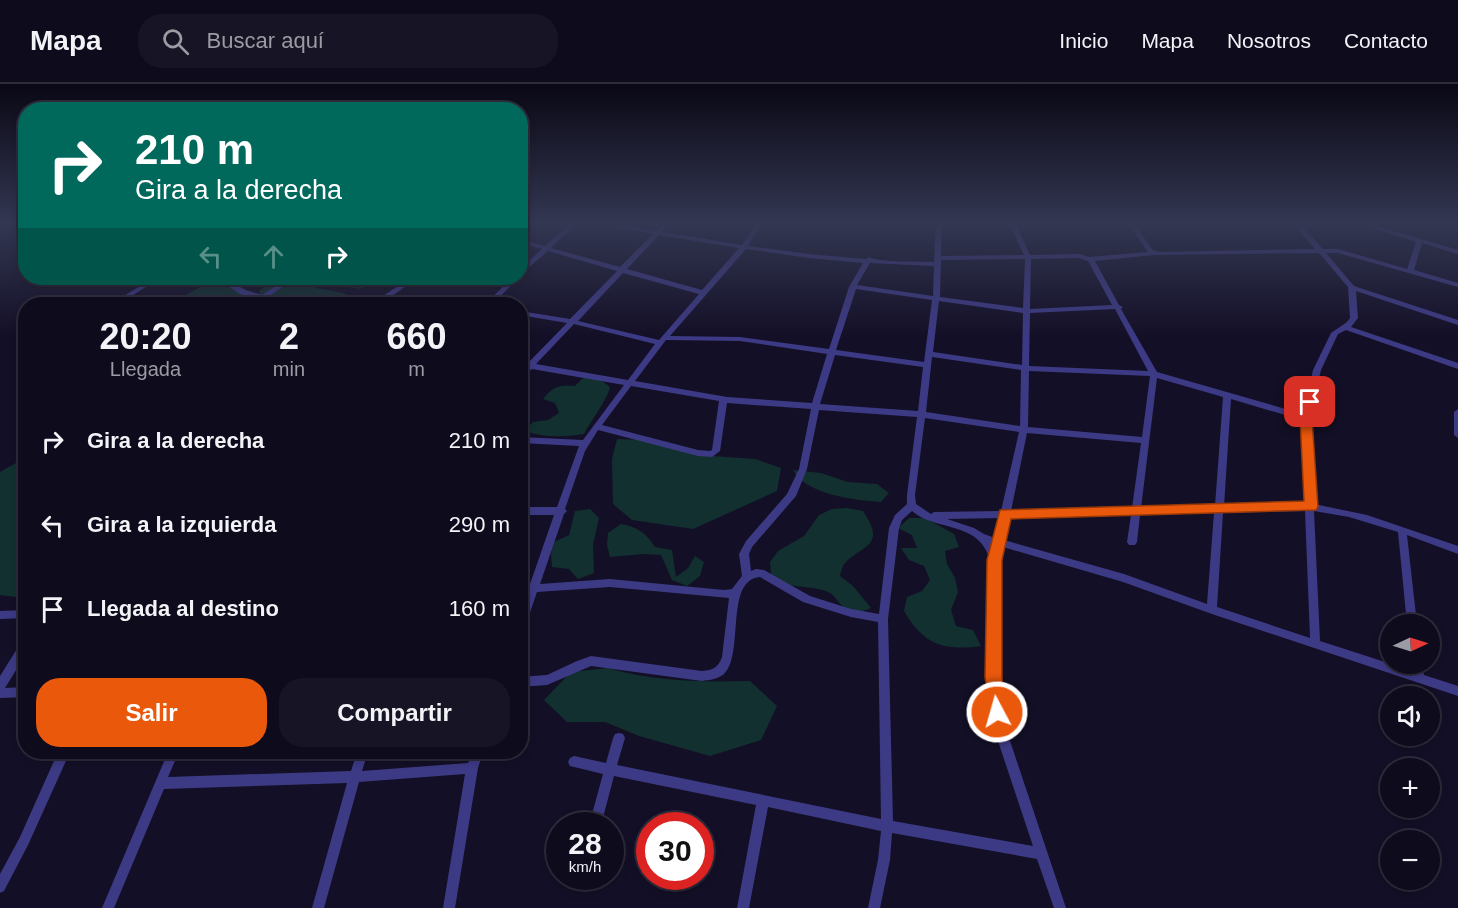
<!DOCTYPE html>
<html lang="es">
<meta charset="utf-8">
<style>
body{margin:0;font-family:Helvetica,sans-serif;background:#171425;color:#f1f3f6;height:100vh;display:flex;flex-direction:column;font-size:22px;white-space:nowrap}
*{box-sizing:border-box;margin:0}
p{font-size:20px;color:#9b9ba3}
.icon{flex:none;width:33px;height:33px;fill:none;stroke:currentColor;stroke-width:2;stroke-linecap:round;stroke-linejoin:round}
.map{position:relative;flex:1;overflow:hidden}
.panel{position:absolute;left:18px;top:213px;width:510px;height:462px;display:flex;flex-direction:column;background:#0e0b1c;border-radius:24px;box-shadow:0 3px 9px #0003,0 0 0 2px #2e2b3b}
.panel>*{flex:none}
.top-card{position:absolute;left:18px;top:18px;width:510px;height:183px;border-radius:24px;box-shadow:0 3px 9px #0003,0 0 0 2px #2e2b3b;background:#00695c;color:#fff;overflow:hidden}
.needle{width:39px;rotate:86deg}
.controls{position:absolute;left:1380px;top:530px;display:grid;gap:12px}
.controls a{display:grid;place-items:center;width:60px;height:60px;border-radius:50%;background:#0e0b1c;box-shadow:0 3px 9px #0003,0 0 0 2px #2e2b3b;font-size:30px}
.speed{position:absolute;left:546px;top:728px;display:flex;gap:12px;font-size:30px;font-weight:700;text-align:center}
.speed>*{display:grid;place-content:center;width:78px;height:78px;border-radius:50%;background:#0e0b1c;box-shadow:0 3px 9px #0003,0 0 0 2px #2e2b3b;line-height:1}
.speed small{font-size:15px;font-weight:400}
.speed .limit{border:9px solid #d22;background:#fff;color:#111}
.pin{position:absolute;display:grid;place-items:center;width:51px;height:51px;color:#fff;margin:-26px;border-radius:12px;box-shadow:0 3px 9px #0006}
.me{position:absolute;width:66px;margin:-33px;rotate:354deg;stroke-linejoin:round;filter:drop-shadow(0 0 4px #0008)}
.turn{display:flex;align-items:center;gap:21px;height:126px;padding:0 18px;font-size:27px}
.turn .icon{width:78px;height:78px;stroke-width:2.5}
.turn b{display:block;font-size:42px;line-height:51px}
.lanes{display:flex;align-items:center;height:57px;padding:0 18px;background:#0003;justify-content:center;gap:30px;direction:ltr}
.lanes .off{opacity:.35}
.eta{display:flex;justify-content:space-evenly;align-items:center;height:102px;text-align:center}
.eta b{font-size:36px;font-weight:700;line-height:42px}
.cta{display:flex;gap:12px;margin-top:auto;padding:12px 18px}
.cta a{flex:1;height:69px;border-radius:24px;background:#ea580c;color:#fff;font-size:24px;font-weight:700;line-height:69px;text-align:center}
.cta a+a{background:#171425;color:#f1f3f6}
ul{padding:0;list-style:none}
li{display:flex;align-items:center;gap:18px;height:84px;padding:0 18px}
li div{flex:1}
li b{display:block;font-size:22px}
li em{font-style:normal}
header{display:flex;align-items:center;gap:36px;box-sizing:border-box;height:84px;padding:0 30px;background:#0e0b1c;border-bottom:2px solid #2e2b3b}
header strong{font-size:28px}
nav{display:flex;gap:33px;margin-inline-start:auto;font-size:21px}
.search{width:420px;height:54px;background:#171425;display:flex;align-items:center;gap:15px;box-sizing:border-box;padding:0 21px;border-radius:24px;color:#9b9ba3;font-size:22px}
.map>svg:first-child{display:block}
.green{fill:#12302f}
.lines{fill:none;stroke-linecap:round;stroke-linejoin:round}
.minor{fill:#3d3a85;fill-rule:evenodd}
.route{fill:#ea580c;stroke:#983908;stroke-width:1.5}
</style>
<header>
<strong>Mapa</strong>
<div class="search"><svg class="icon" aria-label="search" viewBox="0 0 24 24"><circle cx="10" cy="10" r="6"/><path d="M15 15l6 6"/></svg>Buscar aquí</div>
<nav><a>Inicio</a><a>Mapa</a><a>Nosotros</a><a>Contacto</a></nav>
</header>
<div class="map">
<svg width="1458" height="824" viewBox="0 0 1458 824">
<rect width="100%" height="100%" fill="#130f26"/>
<path class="green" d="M282 194H384L360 205 323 198 315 200 316 204 343 209 371 220H297L259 211 260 206 273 196Z
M214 195 247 210 237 220H161L184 212Z
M593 290 610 303C607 316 591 337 584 350 563 353 545 354 525 347L533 338 548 336 559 329 555 319 543 315C552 303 560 300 575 302L582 295Z
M617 355 646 356 698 371 755 375 781 384 777 407 693 445 632 436 613 420 612 375Z
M25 374V514L0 511V388Z
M793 386 821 389 848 398 877 400 889 409 881 418C855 416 806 411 793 386Z
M847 424 863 427C887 463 863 460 845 479 842 482 841 488 840 492L853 502 871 524C866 526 859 529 853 527 837 523 839 513 828 508 806 499 792 508 771 491L770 478 778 467 804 452 819 431 832 425Z
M590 425 599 434 593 461 594 489 578 495 569 485 552 483 551 470 554 458 569 451 575 427Z
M909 434H925L954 450 959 463 945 467 947 480 955 494 958 508 951 526 956 542 973 546 981 562C943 567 924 561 904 527L907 513 922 507 930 496 924 482 909 476 901 464H917L912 451 898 444Z
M621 440C638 443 646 449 655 463L672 466 676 493 688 484 695 472 704 478 700 492 687 502 672 496 661 471 644 470 610 473 607 461 608 449Z
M608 584C655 598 702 598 750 597L777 622 761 656 710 672 639 652 605 638H567L544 616 571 588Z"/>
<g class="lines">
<path class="minor" d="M572 138H578L551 164 620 183 653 150 594 140 591 138H603L656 147 665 138H671L662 148 742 161 757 138H763L748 162 809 170 866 175 869 173C880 179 919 177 934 178L936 138H942L941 172 1024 171 1009 138H1015L1030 171 1080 170 1089 173 1148 168 1127 138H1133L1152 165 1158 168 1315 165 1292 138H1298L1323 165H1338L1407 185 1416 158 1356 139 1355 138H1364L1458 166V170L1422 159 1414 186 1458 199V203L1338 169H1326L1354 202 1458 236V241L1356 207 1358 234 1351 243 1458 279V285L1346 246 1338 250 1321 286 1310 334 1314 420 1367 431 1458 462V470L1407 451 1417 540H1407L1398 448 1349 433 1314 427 1320 557 1413 587 1412 579H1422L1424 591 1458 602V612L1212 530 1123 498 1003 463 1000 476 999 614 1005 642 1066 824H1054L1037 775 892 749 890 776 880 824H868L878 776 881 747 768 723 749 824H737L756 721 614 692 601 741H589L603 690 570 682 568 678 570 674 574 672 606 679 613 654 615 650 619 649 623 650 625 654 617 681 881 735 878 538 851 533 803 518 760 493C724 496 745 570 724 590 718 595 710 596 702 597L591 582 547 601 520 603V593L547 591 577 577 591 572 702 587C713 586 718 584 722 573L729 514 610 503 537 508 525 543 524 546 520 547V527L527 509H520V501L530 500 554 431H520V423H557L579 362 520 359V353L583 356 624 301 532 285 520 295V287L524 283H520V278L528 279 567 239 520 231V227L570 235 617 187 548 167 520 191V185L542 165 520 159V155L545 162ZM659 151 739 164 702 206 627 185ZM746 165 809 174 863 179 849 203 829 265 740 253 670 252ZM1319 169 1348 203 1350 234 1347 238 1331 249 1313 286 1303 330 1157 288 1121 225 1123 223 1119 221 1095 177 1154 171ZM1079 174 1088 177 1112 221 1030 225 1031 175ZM1025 175 1023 224 940 213 941 176ZM870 179 934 182 933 212 857 201ZM623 189 699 210 659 256 578 237ZM856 205 932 216 924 278 836 266ZM939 217 1023 229 1022 281 933 268ZM1115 225 1148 287 1029 282 1030 229ZM574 240 655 260 628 296 536 280ZM666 256 740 257 827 270 812 319 727 313 635 297ZM835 271 923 283 918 327 820 320ZM932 273 1021 286 1020 342 926 328ZM1029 287 1150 292 1142 353 1028 343ZM1157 294 1223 313 1215 422 1141 424ZM631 302 719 317 712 366 710 367 698 366 602 341ZM1231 315 1302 336 1305 420 1224 422ZM727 319 811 325 799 385 787 410 746 457 739 470 742 492 732 505 724 506 610 495 540 500 564 430 567 427 565 425 585 367 598 346 698 372 712 373 720 367ZM819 326 917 333 907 411V420L895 431 889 444 879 530 851 525 810 512 764 486 756 485 751 487 749 470 752 463 796 412 807 385ZM925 334 1019 348 1001 427 934 428 931 430 916 420 915 411ZM1027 349 1141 359 1132 424 1011 427ZM912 427C932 445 969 439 984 463 987 467 988 472 990 476L989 614 993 642 1033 762 893 737 888 535 899 444 902 436ZM1305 427 1310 554 1217 523 1223 429ZM1214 429 1207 520 1124 490 1004 456 1009 434 1131 431 1127 458 1129 461H1135L1137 458 1140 431ZM1000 434 995 454 984 450 974 444 947 435Z
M153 194H160L119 220H111Z
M216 194H223L246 206 262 211 288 194H295L268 213 286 218V220H277L264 217 258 220H251L257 215 240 210Z
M410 194H417L381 220H374V218Z
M512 194H519L492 220H485Z
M1458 325V354L1454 351V328Z
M26 526V534L0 535V527Z
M26 556V570L5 604 26 603V613L0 614V592L22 557Z
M58 668H70L28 761 4 807 0 809V790L20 753Z
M168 668H179L168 693 351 687 357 668H368L362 687 468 679 473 668H483L478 684 455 824H443L465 690 359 698 324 824H312L347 699 164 705 114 824H102Z"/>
</g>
<linearGradient id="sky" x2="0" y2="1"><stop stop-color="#0a0815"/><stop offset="0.55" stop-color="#333752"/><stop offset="1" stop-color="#333752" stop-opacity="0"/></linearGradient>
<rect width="1458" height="253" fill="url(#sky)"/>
<path class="route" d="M1310 313 1316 318 1312 334 1318 423 1316 426 1011 435 1002 476V593L1005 628 1003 634 997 636 991 634 985 593 987 476 1000 426 1304 417 1300 334 1303 318Z"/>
</svg>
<div class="controls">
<a><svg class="needle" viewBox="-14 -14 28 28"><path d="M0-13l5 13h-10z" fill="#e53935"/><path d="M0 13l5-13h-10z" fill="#9b9ba3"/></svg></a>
<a><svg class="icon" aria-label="sound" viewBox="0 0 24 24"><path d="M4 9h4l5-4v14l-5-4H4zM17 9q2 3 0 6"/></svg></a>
<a>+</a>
<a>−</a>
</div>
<div class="speed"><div>28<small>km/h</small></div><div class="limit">30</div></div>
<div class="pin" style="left:1310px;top:318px;background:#d93025"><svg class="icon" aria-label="arrive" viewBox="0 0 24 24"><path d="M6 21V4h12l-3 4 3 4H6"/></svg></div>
<svg class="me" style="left:997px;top:628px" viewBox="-20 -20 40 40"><circle r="17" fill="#ea580c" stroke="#fff" stroke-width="3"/><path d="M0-11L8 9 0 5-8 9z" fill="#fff"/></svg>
<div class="top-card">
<div class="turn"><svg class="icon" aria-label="right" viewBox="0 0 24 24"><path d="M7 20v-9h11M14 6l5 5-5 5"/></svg><div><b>210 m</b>Gira a la derecha</div></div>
<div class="lanes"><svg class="icon off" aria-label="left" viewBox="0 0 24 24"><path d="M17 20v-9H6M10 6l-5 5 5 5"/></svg><svg class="icon off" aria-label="ahead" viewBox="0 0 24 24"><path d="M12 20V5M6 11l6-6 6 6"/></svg><svg class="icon" aria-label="right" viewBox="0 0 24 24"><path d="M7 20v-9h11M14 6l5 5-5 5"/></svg></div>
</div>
<section class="panel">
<div class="eta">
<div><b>20:20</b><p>Llegada</p></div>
<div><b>2</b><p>min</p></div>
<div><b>660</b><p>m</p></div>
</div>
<ul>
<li><svg class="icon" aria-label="right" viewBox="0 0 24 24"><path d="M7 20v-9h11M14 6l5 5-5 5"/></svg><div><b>Gira a la derecha</b></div><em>210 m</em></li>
<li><svg class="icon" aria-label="left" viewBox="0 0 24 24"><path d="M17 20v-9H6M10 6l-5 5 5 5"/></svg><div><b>Gira a la izquierda</b></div><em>290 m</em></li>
<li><svg class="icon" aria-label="arrive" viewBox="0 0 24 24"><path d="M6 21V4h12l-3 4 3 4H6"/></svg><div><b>Llegada al destino</b></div><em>160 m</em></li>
</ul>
<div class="cta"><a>Salir</a><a>Compartir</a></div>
</section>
</div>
